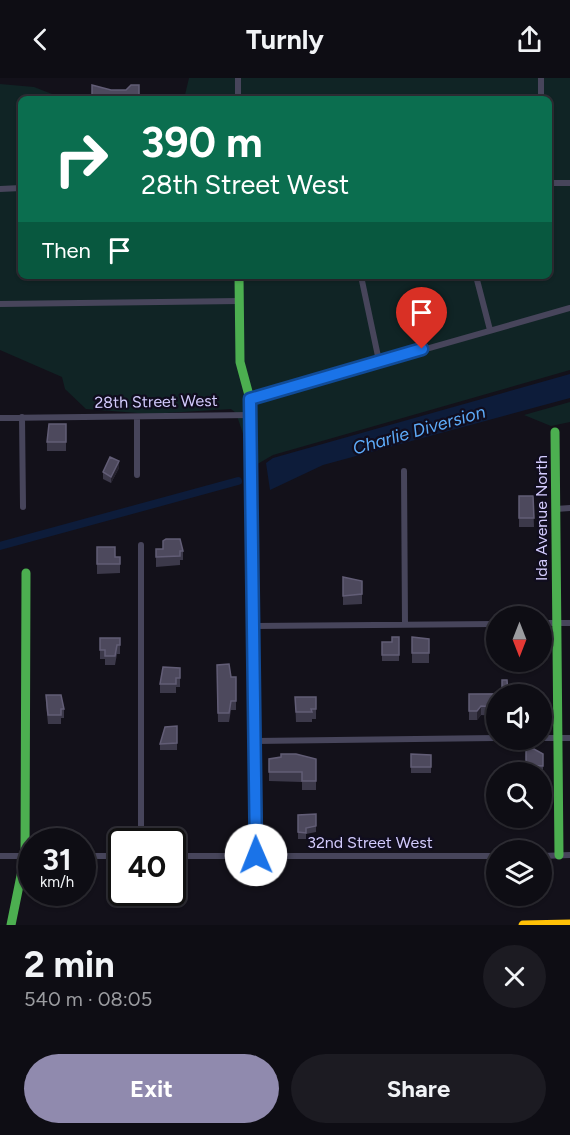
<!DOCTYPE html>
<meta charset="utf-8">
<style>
body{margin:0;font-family:Figtree,sans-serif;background:#1c1b22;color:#f1f3f6;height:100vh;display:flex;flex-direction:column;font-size:22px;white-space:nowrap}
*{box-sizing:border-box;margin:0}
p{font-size:20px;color:#9b9ca0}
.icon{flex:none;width:33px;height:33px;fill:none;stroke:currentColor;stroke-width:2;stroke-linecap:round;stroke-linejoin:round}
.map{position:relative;height:847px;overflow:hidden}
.details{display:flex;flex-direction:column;background:#0e0d14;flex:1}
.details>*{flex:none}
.top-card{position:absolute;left:18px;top:18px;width:534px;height:183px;border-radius:9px;box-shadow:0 2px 4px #0004,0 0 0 2px #2e2d34;background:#0b6e4f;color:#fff;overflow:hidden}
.needle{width:39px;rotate:180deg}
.tools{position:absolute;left:486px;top:528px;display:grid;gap:12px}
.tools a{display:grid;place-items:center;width:66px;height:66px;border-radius:50%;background:#0e0d14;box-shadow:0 2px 4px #0004,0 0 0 2px #2e2d34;font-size:30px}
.speed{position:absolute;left:18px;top:750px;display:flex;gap:12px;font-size:30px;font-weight:700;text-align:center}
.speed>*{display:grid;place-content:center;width:78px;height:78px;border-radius:50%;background:#0e0d14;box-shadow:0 2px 4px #0004,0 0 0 2px #2e2d34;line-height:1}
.speed small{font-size:15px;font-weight:400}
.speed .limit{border:3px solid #111;border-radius:9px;background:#fff;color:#111}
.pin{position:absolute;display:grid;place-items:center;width:51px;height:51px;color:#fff;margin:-62px -26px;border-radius:50% 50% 50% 0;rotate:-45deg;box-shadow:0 0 6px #0007}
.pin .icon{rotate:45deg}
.me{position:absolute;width:66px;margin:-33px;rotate:359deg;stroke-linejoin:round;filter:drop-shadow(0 0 4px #0008)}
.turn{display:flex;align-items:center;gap:21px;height:126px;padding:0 24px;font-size:27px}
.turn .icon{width:78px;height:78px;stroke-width:2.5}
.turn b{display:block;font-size:42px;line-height:51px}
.then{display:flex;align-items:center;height:57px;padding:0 24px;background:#0003;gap:12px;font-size:22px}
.round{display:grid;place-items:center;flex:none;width:63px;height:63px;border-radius:32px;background:#1c1b22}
.headline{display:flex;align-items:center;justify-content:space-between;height:102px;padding:0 24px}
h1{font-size:36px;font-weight:700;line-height:45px}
.cta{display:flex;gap:12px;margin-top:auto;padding:12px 24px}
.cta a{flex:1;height:69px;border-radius:36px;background:#908aae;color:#fff;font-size:24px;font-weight:700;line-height:69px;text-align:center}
.cta a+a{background:#1c1b22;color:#f1f3f6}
header{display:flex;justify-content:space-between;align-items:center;height:78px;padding:0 24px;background:#0e0d14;font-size:27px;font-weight:700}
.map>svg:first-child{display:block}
.green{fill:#102425}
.water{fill:#0d1c3a}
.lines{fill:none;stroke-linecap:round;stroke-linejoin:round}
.canal{stroke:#0d1c3a;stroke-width:8}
.street{stroke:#47455b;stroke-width:6}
.fast{stroke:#4caf50;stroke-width:9}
.slow{stroke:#ffc107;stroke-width:9}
.wall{fill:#3c394a}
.shaded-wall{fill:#25222e}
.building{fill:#4d495d;stroke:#625d76;stroke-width:1.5}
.route-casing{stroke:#114b97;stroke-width:15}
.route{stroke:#1a73e8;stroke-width:10}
.labels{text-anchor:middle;stroke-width:4.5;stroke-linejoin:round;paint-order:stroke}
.street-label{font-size:16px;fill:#d3cbfd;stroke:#100d1e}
.water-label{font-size:18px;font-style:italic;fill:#5dabf9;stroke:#100d1e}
</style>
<header><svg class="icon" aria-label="back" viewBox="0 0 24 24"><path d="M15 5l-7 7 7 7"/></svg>Turnly<svg class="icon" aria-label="share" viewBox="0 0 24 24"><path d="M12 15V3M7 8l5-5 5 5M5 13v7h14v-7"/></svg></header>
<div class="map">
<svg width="570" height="847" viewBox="0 0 570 847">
<rect width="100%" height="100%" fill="#13111a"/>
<path class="green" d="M189 0H570V292L273 377 254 388 236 335 231 331 150 336 86 331 65 311 62 299 0 272V6L34 9 65 21H21V198H549V21H184Z
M570 324V344L551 348 524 337Z"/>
<path class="water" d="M570 296V320L323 387 270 412 266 385 273 380Z"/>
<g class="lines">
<path class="canal" d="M0 468 238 403"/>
<path class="street" d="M238 0V21
M541 0V21
M549 105H570
M0 111 21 110
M361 198 379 283
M476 198 490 252
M0 226 240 223
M250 321 570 230
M22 339 23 429
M137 339V397
M0 340 251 337
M404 393 405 546
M556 431 570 430
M141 467V764
M542 545H570
M253 548 496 546
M542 660H570
M255 663 496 660
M0 778H32
M82 778H122
M172 778H496
M542 778 570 777"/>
<path class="fast" d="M239 198 240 284 250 321 252 354 254 557
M555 354 559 777
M11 847 25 778 26 495"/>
<path class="slow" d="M254 557 256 777
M523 847 570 846"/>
</g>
<path class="wall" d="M66 346V373H47V364Z
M119 390 111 405 103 401V394Z
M519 418H533L534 449H519Z
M97 469 115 479H120V495L97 496Z
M156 471 183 473V482H180V487L156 489Z
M343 499 362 516V526L343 527Z
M399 559V583H382V564H392Z
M412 559 429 561V585H412Z
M100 560H120V576H117L115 587H105V581H100Z
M217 587 231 599H236V632H231L229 644H218Z
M180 590V609H176V615H160V606Z
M508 615 496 616V638L481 637 477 642H469V616Z
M46 617 64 631V640H61V646H48L46 626Z
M295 619H316V641H312V644H296Z
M177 648V672H160V666Z
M526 671 543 676V697H542V694H526Z
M411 676 431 677V695H411Z
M269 681H316V712H302V704L269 703Z
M316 736V754L306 756V761H298V737Z"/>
<path class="shaded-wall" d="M119 383V390L111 405V399Z
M481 628V637L477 642V633Z"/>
<path class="building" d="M92 7 111 12H126L131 7H139V21H92Z
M49 346H66V364H47Z
M110 379 119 383 111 399 103 394Z
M519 418H533L534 440H519Z
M166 461H180L183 473H180V478L156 479V471H163V463Z
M97 469H115V479H120V486H97Z
M343 499 362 503V516L343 518Z
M392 559H399V577H382V564H392Z
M412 559 429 561V575H412Z
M100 560H120V567H117L115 578H105V572H100Z
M229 586 231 599H236V623H231L229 635H218L217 587Z
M163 589 180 590V600H176V606H160Z
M502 602H507L508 615H514V616H496V629L481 628 477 633H469V616H502Z
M46 617H61L64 631H61V637H48Z
M295 619H316V631H311L312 634H296Z
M177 648V665L160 666 165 649Z
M526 671H534L543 676V688L526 687Z
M281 676H296L316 681V703H302V694H269V681L281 679Z
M411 676 431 677V689H411Z
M316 736V748L306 750V755L298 754V737Z"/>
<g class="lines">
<g class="route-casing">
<path id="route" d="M256 777 250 321 422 271"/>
</g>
<use href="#route" class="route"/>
</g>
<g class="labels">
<g class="street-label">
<text transform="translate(156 323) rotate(-1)" y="6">28th Street West</text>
<text transform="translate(541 440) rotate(-90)" y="6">Ida Avenue North</text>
<text x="370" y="770">32nd Street West</text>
</g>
<g class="water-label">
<text transform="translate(419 352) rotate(-16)" y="6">Charlie Diversion</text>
</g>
</g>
</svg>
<div class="tools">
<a><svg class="needle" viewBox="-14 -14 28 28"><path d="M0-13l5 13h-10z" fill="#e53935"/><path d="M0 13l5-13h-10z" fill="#9b9ca0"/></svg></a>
<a><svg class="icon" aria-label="sound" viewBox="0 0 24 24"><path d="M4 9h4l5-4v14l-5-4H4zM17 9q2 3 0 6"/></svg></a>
<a><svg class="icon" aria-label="search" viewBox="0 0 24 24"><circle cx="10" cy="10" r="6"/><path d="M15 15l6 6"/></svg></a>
<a><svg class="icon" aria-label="layers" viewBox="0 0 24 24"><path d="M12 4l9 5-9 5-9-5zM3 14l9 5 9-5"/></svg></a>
</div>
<div class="speed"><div>31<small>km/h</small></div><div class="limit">40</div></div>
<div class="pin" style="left:422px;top:271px;background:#d93025"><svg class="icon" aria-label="arrive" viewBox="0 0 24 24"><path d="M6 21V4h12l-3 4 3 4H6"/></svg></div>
<svg class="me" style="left:256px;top:777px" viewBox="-20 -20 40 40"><circle r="19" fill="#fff"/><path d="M0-13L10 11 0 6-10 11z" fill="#1a73e8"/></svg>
<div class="top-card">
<div class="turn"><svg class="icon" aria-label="right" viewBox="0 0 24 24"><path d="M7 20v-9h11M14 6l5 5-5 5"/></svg><div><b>390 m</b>28th Street West</div></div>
<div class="then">Then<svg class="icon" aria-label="arrive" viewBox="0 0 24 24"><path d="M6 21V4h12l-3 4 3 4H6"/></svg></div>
</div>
</div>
<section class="details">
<div class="headline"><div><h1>2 min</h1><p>540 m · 08:05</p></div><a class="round"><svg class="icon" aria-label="close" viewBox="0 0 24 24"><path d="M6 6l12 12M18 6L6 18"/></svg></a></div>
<div class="cta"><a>Exit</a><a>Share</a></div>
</section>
